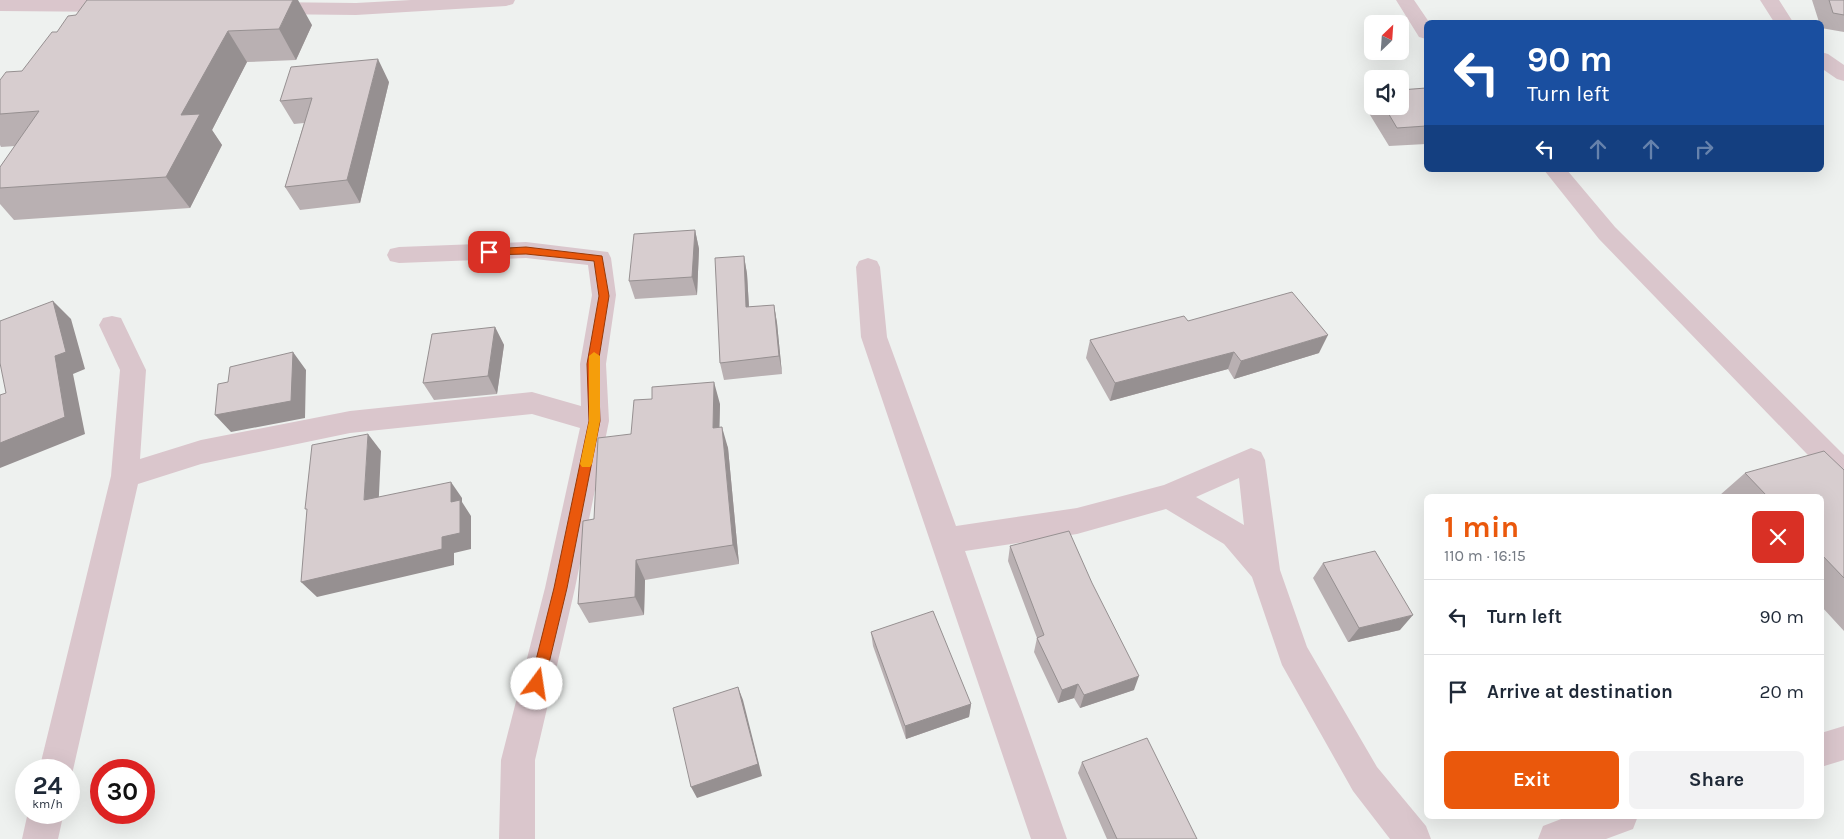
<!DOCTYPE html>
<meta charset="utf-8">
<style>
body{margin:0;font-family:Karla,sans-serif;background:#f2f2f3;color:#1f2937;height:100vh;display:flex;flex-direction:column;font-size:19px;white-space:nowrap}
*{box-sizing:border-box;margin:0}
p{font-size:16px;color:#747a83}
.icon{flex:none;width:28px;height:28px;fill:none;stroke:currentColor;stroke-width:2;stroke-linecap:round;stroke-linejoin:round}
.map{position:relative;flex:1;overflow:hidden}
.panel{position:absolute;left:1424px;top:494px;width:400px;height:325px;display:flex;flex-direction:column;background:#fff;border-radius:8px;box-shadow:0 5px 20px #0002}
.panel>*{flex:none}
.hud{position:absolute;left:1424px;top:20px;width:400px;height:152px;border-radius:8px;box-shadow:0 5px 20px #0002;background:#1a4fa0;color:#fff;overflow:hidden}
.needle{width:32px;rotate:25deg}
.fabs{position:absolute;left:1364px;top:15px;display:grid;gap:10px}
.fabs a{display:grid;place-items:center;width:45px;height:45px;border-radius:8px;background:#fff;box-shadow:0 5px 20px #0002;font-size:25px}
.speed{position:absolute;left:15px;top:759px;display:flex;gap:10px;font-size:25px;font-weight:700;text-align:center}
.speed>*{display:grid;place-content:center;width:65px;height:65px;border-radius:50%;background:#fff;box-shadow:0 5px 20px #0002;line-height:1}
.speed small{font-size:12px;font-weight:400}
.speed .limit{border:8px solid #d22;background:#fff;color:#111}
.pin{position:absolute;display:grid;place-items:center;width:42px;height:42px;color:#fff;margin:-21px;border-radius:10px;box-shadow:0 2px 8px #0006}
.me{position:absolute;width:55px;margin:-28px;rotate:14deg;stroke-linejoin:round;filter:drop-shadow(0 0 4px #0008)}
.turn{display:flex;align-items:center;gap:18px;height:105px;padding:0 20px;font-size:22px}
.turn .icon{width:65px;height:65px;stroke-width:2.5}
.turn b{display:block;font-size:35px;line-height:42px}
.lanes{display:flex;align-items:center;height:48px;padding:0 20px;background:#0003;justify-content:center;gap:25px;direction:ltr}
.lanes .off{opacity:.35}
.round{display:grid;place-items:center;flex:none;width:52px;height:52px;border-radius:8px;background:#f2f2f3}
.overview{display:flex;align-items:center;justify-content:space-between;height:85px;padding:0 20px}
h1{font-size:30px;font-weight:700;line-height:38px;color:#ea580c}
.action{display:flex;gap:10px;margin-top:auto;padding:10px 20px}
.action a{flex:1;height:58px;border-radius:8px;background:#ea580c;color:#fff;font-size:20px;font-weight:700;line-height:58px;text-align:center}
.action a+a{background:#f2f2f3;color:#1f2937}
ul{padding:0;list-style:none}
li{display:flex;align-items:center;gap:15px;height:75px;padding:0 20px;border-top:1px solid #e0e1e3}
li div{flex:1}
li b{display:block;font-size:19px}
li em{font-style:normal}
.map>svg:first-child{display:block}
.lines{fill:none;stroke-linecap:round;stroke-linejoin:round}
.street{fill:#dac6cc;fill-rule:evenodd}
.wall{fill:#b9b0b2}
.shaded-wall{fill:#969091}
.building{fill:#d7cdcf;stroke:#969091}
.route{fill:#ea580c;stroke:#983908}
.slow{fill:#f59e0b}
</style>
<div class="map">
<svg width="1844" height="839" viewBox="0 0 1844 839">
<rect width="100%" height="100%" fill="#eef1ef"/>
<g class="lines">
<path class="street" d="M0 0H121L128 2 130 6 128 10 121 12 0 11Z
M411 0H515L513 4 506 6 356 15 266 14 259 12 257 8 259 4 266 2 356 3Z
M1396 0H1414L1429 22H1426V39L1419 37Z
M1760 0H1779L1793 22H1774Z
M1821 52 1828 54 1844 65V81L1837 79 1821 68Z
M1544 170H1567L1615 227 1844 455V486L1834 482 1599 239Z
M526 242 608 252 611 258 616 295 606 364 609 421 575 588 535 760V839H499L501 760 545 588 580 428 532 414 350 433 201 464 138 484 73 770 69 781V770H39L111 476 120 370 99 325 103 318 112 316 121 318 146 370 140 459 201 440 350 411 532 392 581 406 580 364 592 295 588 265 526 258 399 263 390 261 387 255 390 249 399 247Z
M868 258 877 261 880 267 887 337 956 526 1077 508 1164 485 1251 448 1261 452 1265 460 1280 570 1307 647 1377 767 1426 826 1431 839H1390L1353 791 1282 665 1252 577 1224 544 1166 509 1077 534 965 551 1067 839H1031L861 337 856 267 859 261ZM1239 478 1244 525 1196 497Z
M1844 726V760L1821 767V733Z
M28 812H64L58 839H22Z
M1569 816H1638L1633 829 1606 839H1538L1543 826Z"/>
</g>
<path class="wall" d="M1812 0H1844V32L1821 28V22H1819Z
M312 25 296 60 247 62 212 130 222 145 190 208 14 220 0 204V167L15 146 1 147 0 145V80L22 71 57 32Z
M389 82 360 203 300 210 285 187 304 123 294 124 280 101Z
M1426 88V144L1389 146 1367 110 1372 96V106H1400Z
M695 230 699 249 697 295 635 299 629 281Z
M744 256 747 274 749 307 774 305 777 323 782 374 724 380 720 363Z
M1188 321 1319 353 1234 379 1228 369 1110 401 1086 358 1090 340Z
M495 327 504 345 497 394 434 400 423 383Z
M652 399 720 404 719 427 728 448 739 564 645 580 644 615 589 623 578 604 594 519 631 434Z
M1844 470V631L1821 606V496H1721L1720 495 1745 473Z
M1010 546 1134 690 1080 708 1074 698 1058 703 1034 652 1037 638 1008 561Z
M1323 563 1400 630 1348 642 1313 578Z
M871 632 971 704 969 717 906 739 873 646Z
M1082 762 1197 839H1107L1078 773Z"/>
<path class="shaded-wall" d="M293 0H298L312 25 296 60 279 29Z
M228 31 247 62 212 130 222 145 190 208 166 177 181 115Z
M378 59 389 82 360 203 347 180Z
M695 230 699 249 697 295 692 277Z
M744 256 747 274 750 325 746 307Z
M53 301 71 319 85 369 73 374 85 434 0 468V443Z
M774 305 777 323 782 374 779 356Z
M495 327 504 345 497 394 488 376Z
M1328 335 1319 353 1234 379 1241 361Z
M293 352 306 370 305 418 231 432 215 415Z
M1234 352 1228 369 1110 401 1115 383Z
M714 382 720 404 719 449 713 428Z
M722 427 728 448 739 564 733 545Z
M368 434 381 451 378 516 364 500Z
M451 482 462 498V502L471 516V549L454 553V565L317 597 301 582 442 537 451 502Z
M636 560 645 580 644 615 635 597Z
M1413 615 1400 630 1348 642 1359 628Z
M1139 676 1134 690 1080 708 1084 695Z
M1078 684 1074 698 1058 703 1062 690Z
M738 687 743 700 762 776 697 798 691 787Z
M971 704 969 717 906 739 905 726Z"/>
<path class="building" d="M87 0H293L279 29 228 31 181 115 200 114 166 177 0 188V167L39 111 0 114V80L6 72 22 71 52 32H57L68 16 76 15Z
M1829 0H1844V15L1833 13Z
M378 59 347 180 285 187 312 98 280 101 291 67Z
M1426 88V126L1397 128 1384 106H1400V90Z
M695 230 692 277 629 281 634 234Z
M744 256 746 307 774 305 779 356 720 363 715 258Z
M1292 292 1328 335 1241 361 1234 352 1115 383 1090 340 1184 316 1188 321Z
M53 301 66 352 55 356 65 417 0 443V395L6 393 0 363V321Z
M495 327 488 376 423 383 432 334Z
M293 352 291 401 215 415 218 384 228 382 230 367Z
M714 382 713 428 722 427 733 545 636 560 635 597 578 604 583 521 594 519 598 438 631 434 634 400 652 399V387Z
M368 434 364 500 451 482V502L460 500V533L442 537V549L301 582 307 509H305L312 445Z
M1824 451 1844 470V578L1821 554V496H1767L1745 473Z
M1069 531 1092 583 1139 676 1084 695 1078 684 1062 690 1037 638 1044 635 1010 546Z
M1375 551 1413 615 1359 628 1323 563Z
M933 611 971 704 905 726 871 632Z
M738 687 758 764 691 787 673 708Z
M1147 738 1197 839H1117L1082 762Z"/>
<path class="route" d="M526 247 602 256 609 296 598 364 600 421 567 588 544 684 542 688 537 690 532 688 530 684 554 588 589 421 587 364 599 296 594 261 526 254 489 255 484 252 489 249Z"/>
<path class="slow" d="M594 352 600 356V421L592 464 590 467H582L580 464 589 421V356Z"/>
</svg>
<div class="fabs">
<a><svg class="needle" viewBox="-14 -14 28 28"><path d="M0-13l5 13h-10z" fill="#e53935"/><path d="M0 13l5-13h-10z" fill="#747a83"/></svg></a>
<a><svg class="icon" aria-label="sound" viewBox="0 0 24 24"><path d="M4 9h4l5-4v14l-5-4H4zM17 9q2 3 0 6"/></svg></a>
</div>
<div class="speed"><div>24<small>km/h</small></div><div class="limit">30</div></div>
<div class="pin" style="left:489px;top:252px;background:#d93025"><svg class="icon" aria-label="arrive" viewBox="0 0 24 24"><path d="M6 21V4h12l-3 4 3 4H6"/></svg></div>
<svg class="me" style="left:537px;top:684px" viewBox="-20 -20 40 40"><circle r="19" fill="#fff"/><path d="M0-13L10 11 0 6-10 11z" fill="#ea580c"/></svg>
<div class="hud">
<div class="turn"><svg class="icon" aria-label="left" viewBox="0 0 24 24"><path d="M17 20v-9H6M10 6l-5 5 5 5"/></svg><div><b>90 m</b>Turn left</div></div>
<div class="lanes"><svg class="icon" aria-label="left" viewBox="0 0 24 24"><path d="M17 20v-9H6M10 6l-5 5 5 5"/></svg><svg class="icon off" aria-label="ahead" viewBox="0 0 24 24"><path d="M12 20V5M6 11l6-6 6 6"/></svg><svg class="icon off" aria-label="ahead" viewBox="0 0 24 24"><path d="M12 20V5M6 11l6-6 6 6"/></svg><svg class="icon off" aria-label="right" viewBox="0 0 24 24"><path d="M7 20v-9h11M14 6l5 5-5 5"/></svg></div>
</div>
<section class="panel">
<div class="overview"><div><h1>1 min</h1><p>110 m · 16:15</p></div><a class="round" style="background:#d93025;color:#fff"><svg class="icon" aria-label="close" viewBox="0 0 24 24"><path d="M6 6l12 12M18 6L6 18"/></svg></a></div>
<ul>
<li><svg class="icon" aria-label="left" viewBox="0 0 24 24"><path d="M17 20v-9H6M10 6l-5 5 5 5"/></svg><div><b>Turn left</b></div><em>90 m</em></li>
<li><svg class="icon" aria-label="arrive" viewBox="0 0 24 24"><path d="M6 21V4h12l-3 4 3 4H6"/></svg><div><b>Arrive at destination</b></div><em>20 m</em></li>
</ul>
<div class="action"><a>Exit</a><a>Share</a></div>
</section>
</div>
